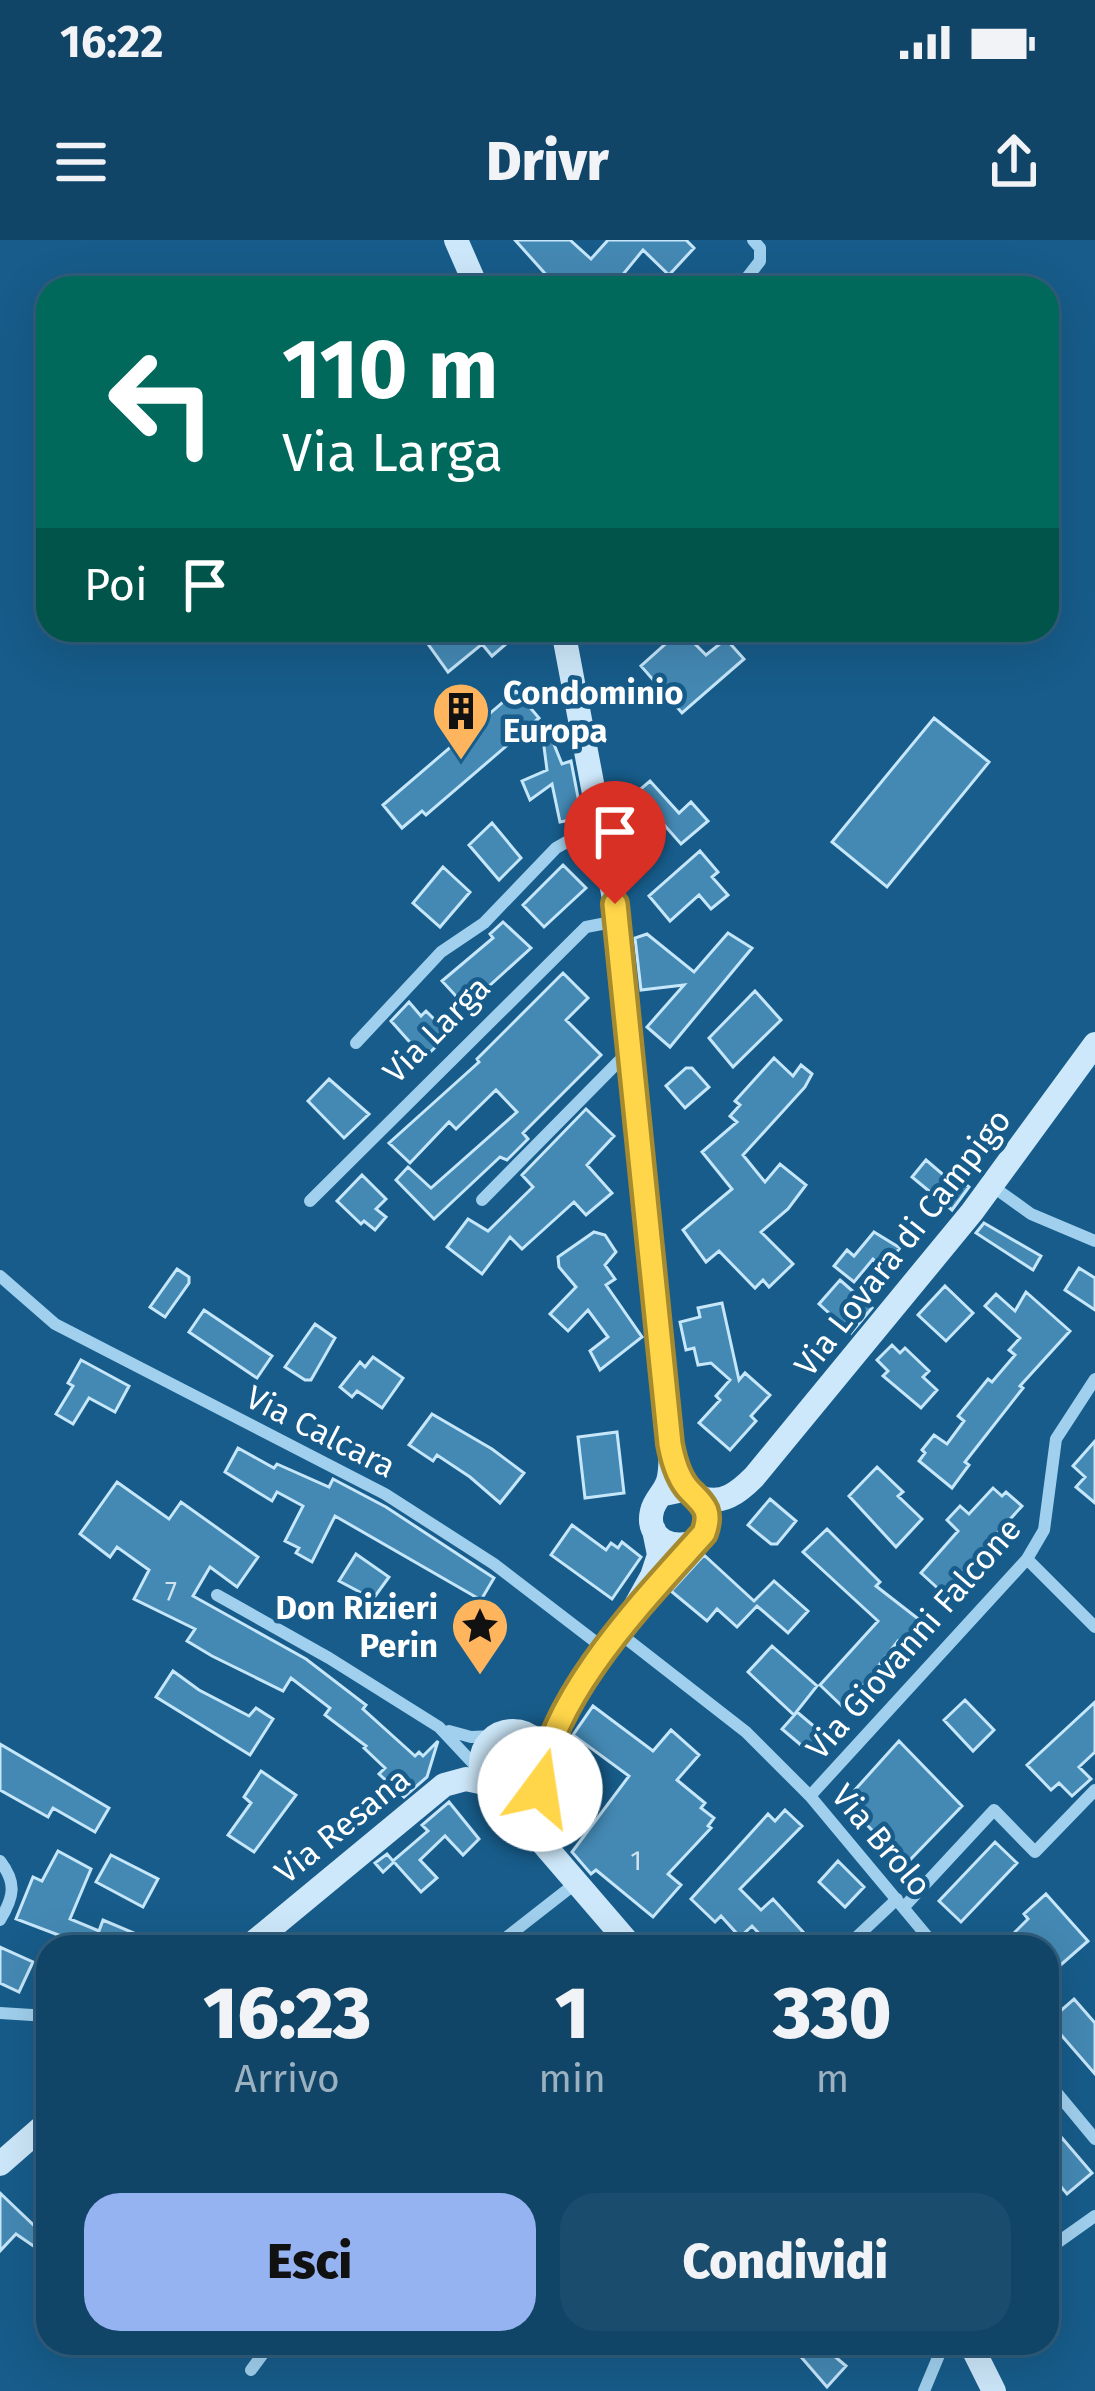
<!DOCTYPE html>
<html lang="it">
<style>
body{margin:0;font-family:"Fira Sans",sans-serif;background:#1a4c6e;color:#f1f3f6;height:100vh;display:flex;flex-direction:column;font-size:45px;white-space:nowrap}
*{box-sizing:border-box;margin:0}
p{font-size:39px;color:#9cb1c0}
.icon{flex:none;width:66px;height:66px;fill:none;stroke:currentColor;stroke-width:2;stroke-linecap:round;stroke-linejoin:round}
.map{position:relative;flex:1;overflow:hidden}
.side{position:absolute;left:36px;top:1695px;width:1023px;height:420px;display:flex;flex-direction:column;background:#114568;border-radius:36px;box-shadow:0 12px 48px #0002,0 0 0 3px #305d7c}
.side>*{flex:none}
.hud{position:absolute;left:36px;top:36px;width:1023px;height:366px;border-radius:36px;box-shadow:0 12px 48px #0002,0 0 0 3px #305d7c;background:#00695c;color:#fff;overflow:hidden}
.pin{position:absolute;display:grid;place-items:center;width:102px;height:102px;color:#fff;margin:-123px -51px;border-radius:50% 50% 50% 0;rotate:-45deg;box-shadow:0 0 12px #0007}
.pin .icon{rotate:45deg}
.me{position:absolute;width:132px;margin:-66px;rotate:14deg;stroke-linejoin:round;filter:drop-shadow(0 0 9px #0008)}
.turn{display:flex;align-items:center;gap:42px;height:252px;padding:0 48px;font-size:54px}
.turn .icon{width:156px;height:156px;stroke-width:2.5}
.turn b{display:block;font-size:84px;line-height:102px}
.then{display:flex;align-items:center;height:114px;padding:0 48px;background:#0003;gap:24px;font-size:45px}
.eta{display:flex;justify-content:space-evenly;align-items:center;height:204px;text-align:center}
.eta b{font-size:72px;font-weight:800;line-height:84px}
.cta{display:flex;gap:24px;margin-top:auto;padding:24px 48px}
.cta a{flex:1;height:138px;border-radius:36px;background:#95b2f1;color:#111;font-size:48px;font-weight:800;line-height:138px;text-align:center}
.cta a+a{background:#1a4c6e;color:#f1f3f6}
.status{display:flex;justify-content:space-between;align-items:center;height:84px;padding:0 60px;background:#114568;direction:ltr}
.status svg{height:33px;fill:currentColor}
header{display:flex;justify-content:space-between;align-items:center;height:156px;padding:0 48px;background:#114568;font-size:54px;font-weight:800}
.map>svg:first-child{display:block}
.building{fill:#4489b4;stroke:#c6e6fa;stroke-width:3}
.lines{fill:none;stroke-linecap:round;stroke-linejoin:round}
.street{stroke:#a0d0ee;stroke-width:12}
.secondary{stroke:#cde8fa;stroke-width:24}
.route-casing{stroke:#a68a30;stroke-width:30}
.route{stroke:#ffd54a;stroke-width:21}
.labels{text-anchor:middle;stroke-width:9;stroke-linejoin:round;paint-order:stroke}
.number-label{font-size:27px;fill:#d0e2ec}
.poi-label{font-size:33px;font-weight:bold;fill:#fff;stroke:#175c8a;text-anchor:start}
.street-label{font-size:33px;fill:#fff;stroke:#175c8a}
</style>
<div class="status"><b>16:22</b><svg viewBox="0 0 49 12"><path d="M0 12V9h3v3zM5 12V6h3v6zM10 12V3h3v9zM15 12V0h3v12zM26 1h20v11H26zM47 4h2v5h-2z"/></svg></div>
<header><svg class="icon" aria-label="menu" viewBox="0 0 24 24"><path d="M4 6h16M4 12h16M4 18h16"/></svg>Drivr<svg class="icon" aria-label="share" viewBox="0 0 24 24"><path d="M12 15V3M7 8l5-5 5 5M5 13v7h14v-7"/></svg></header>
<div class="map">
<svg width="1095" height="2151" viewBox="0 0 1095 2151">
<rect width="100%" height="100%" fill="#175c8a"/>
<path class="building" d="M515 0H570L591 19 608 0H686L694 8 669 35 643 10 620 38 632 48H558Z
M418 390H442L451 402 465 390H522L492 416 482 404 448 432Z
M681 390 706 415 726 399 744 419 682 473 641 426Z
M516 451 539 478 426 575 422 571 402 588 383 565Z
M934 478 989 522 887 647 832 602Z
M551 497 562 524 571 521 582 578 560 582 552 544 530 560 522 541 547 530 543 499Z
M650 541 679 573 691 562 708 581 681 604 636 553Z
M492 583 521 618 499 640 469 605Z
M700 611 718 632 712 637 728 655 711 669 699 655 670 681 649 656Z
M563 625 586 648 544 687 523 665Z
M443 627 470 652 440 687 413 663Z
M503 682 531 708 466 767 442 741 493 698 490 694Z
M728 693 752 708 670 807 647 787 684 745 641 750 635 698 647 694 694 732Z
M563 733 588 758 566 780 601 815 523 893 528 899 507 920 500 917 434 979 396 940 408 927 431 948 517 872 496 850 456 889 449 882 410 923 389 903 479 822 477 819Z
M755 751 781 780 733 827 709 798Z
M409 762 421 776 426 771 449 794 424 818 391 781Z
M774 818 793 836 801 825 812 834 805 847 743 915 765 942 780 924 806 945 788 969 761 992 793 1024 769 1047 763 1040 755 1048 719 1011 706 1022 683 990 732 949 702 912 737 882 730 876 740 865 735 861Z
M686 828H692L709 847 685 868 666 846Z
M329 839 369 874 344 898 308 861Z
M586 869 614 896 587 925 612 953 586 975 574 962 522 1009 510 997 482 1034 447 1007 468 979 488 991 533 947 522 935Z
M926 920 947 938 952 933 969 947 952 970 912 937Z
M362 935 386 959 376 969 386 977 375 990 364 981 361 984 337 961Z
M984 983 1041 1016 1033 1030 976 993Z
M594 992 605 995 616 1012 605 1025 615 1039 606 1045 642 1097 600 1130 590 1111 608 1097 588 1070 568 1091 550 1074 576 1047 559 1027 558 1017Z
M874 992 900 1008 884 1028 873 1019 854 1042 834 1026 847 1010 854 1016Z
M1079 1028 1095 1038V1070L1065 1050Z
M177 1029 189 1037V1043L165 1077 150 1067Z
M840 1040 872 1068 851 1093 819 1064Z
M945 1046 973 1073 946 1101 918 1075Z
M1026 1052 1070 1091 1020 1146 1023 1148 965 1222 969 1225 952 1248 919 1221 925 1213 922 1210 934 1195 947 1204 964 1181 958 1176 988 1139 992 1142 1015 1115 1009 1110 1020 1098 985 1066 996 1054 1015 1071Z
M722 1063 739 1140 745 1133 770 1155 751 1176 756 1181 730 1210 699 1183 720 1160 716 1156 730 1140 711 1123 698 1125 694 1108 686 1110 680 1082 700 1077 698 1068Z
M204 1070 272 1116 257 1138 189 1092Z
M315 1084 335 1098 311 1140H305L285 1127Z
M892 1105 900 1113 905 1108 929 1131 923 1137 937 1150 921 1168 883 1136 888 1131 877 1120Z
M373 1117 403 1138 382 1168 357 1151 352 1157 340 1147 360 1122 365 1127Z
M81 1120 129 1146 115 1172 89 1158 73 1184 56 1174 73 1146 68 1143Z
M432 1174 492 1209 524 1233 500 1263 470 1237 437 1215 433 1221 409 1205Z
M617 1192 624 1253 585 1258 578 1197Z
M1095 1201V1263L1076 1247 1085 1237 1073 1226Z
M238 1208 274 1228 277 1224 329 1247 333 1239 386 1267 494 1338 481 1360 335 1276 312 1322 296 1313 299 1308 285 1301 303 1266 277 1252 272 1261 225 1232Z
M877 1227 903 1252 898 1256 922 1279 896 1307 849 1256Z
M117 1242 169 1279 181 1262 258 1317 237 1347 210 1327 193 1356 306 1419 366 1465 363 1469 415 1516 419 1512 423 1516 438 1501 427 1537 404 1557 379 1534 385 1528 364 1508 366 1506 325 1475 330 1468 291 1438 283 1451 212 1416 187 1401 195 1389 134 1359 149 1330 117 1307 110 1317 80 1294Z
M993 1248 1002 1256 1006 1252 1022 1266 943 1353 921 1333 958 1291 947 1280 960 1266 969 1274Z
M770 1259 796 1281 777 1304H771L748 1285Z
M572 1285 606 1310 611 1303 618 1308 622 1302 641 1317 612 1359 551 1315Z
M827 1289 880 1342 876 1346 921 1381 902 1403 898 1401 856 1455 842 1466 820 1445 878 1381 803 1312Z
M356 1314 389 1337 373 1359 339 1341Z
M704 1315 754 1361 774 1341 808 1371 788 1393 757 1366 737 1387 717 1369 707 1381 671 1351Z
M772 1406 817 1446 794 1475 748 1432Z
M173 1431 199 1450 249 1476 256 1468 273 1479 250 1515 156 1457Z
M965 1460 994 1490 973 1511 944 1480Z
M1095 1462V1512L1079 1527 1091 1539 1072 1556 1059 1543 1051 1550 1027 1525Z
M593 1466 653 1511 671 1490 699 1515 677 1540 705 1563 701 1568 714 1578 708 1586 711 1588 668 1634 681 1645 653 1677 596 1630 591 1634 572 1612 629 1536 573 1495Z
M797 1472 822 1493 808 1511 782 1489Z
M899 1501 962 1566 906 1624 844 1562Z
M0 1504 109 1568 95 1592 53 1568 48 1577 0 1550Z
M261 1531 296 1555 254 1612 228 1595 251 1563 244 1557Z
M449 1562 479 1599 463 1615 445 1596 420 1620 437 1638 421 1652 394 1622 383 1632 375 1623 387 1614 393 1621 428 1591 422 1585Z
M785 1570 802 1586 740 1649 761 1670 773 1659 803 1692 787 1707H772L752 1686 740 1697 721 1676 715 1682 691 1659 768 1574 775 1581Z
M995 1602 1017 1623 961 1682 939 1661Z
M58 1611 91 1629 70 1679 99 1691 103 1680 134 1693 130 1704 137 1707H74L59 1702 61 1696 16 1679 33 1637 42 1641Z
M111 1615 158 1639 143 1667 96 1642Z
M838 1621 864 1647 845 1667 819 1642Z
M1046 1654 1088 1701 1047 1737V1707H1000L1028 1679 1024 1674Z
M0 1707 33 1722 19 1752 0 1743Z
M1074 1759 1095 1783V1834L1049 1781Z
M1062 1898 1092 1933 1067 1954 1047 1930V1911Z
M0 1953 48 1999V2016L16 1994 0 2011Z
M789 2103H819L846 2126 827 2147Z"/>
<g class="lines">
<path class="street" d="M739 48 760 21V8L753 0
M356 803 441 712 484 683 556 608 584 592 601 587
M992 946 1031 974 1095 1001
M482 960 628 812
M310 961 586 687 617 681
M0 1036 55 1084 385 1254 494 1324 606 1410
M1027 1319 1095 1387
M217 1355 329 1418 439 1487 484 1535
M619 1393 746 1492 810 1556 936 1707
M449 1491 471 1497 494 1496
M810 1556 1027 1319 1044 1290 1056 1199 1095 1139
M0 1621C17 1643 14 1657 0 1680
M904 1667 994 1570 1035 1612 1095 1550
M494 1707 576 1643
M846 1707 897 1659
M0 1773 48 1776
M1047 1841 1095 1899
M1047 2010 1095 1976
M338 2103 349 2112
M251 2130 271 2103
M924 2151 944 2103"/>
<path class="secondary" d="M456 0 477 48
M563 390 615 664 668 1168C669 1190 673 1215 669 1237 667 1251 655 1258 652 1271 645 1300 675 1311 696 1301L708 1283 703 1262 683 1250 664 1254
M700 1257C722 1266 739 1252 754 1237L972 972 1095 804
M481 1523a32 32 0 1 1 64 0a32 32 0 1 1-64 0Z
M545 1518 572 1458 627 1381 652 1336 659 1315 654 1290
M497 1550 632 1707
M248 1707 444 1545 466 1539 489 1544
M0 1924 48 1882
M970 2103 994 2151"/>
</g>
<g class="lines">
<g class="route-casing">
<path id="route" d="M540 1549C547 1459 646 1358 704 1293 712 1271 704 1265 690 1251 678 1239 673 1220 670 1204L615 664"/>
</g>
<use href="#route" class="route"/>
</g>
<defs>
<g id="building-pin" transform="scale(3)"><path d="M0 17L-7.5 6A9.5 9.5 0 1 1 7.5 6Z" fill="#ffb55d" stroke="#175c8a"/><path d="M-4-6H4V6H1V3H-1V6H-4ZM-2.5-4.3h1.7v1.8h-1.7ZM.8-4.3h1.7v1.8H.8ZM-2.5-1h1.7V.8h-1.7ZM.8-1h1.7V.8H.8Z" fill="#111"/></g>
<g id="sight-pin" transform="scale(3)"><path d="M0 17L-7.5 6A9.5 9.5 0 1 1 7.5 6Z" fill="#ffb55d" stroke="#175c8a"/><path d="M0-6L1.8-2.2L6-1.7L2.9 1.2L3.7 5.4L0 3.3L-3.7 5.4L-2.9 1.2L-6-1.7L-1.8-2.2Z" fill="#111"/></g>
</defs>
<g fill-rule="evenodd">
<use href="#building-pin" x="461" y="471"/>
<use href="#sight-pin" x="480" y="1386"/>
</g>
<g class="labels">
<g class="number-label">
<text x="171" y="1361">7</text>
<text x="636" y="1630">1</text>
</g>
<g class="poi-label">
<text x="503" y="464">Condominio<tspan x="503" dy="38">Europa</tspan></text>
<text x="438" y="1379" text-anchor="end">Don Rizieri<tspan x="438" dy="38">Perin</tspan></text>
</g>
<g class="street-label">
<text transform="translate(436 789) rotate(-45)" y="12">Via Larga</text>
<text transform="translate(902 1002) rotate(-52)" y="12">Via Lovara di Campigo</text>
<text transform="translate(321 1191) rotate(27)" y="12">Via Calcara</text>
<text transform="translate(913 1398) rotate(-49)" y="12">Via Giovanni Falcone</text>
<text transform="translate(342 1585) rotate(-39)" y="12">Via Resana</text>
<text transform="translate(882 1600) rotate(50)" y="12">Via Brolo</text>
</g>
</g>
</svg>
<div class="pin" style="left:615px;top:664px;background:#d93025"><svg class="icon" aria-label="arrive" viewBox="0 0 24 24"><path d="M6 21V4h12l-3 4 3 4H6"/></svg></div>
<svg class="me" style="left:540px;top:1549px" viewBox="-20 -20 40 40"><circle r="19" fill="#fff"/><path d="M0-13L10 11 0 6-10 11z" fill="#ffd54a"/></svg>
<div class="hud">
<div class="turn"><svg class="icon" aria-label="left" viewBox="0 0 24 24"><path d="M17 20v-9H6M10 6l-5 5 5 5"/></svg><div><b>110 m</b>Via Larga</div></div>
<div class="then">Poi<svg class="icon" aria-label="arrive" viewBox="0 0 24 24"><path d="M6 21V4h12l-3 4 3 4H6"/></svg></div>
</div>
<section class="side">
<div class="eta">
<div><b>16:23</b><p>Arrivo</p></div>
<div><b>1</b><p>min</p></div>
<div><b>330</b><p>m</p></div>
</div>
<div class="cta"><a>Esci</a><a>Condividi</a></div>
</section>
</div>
